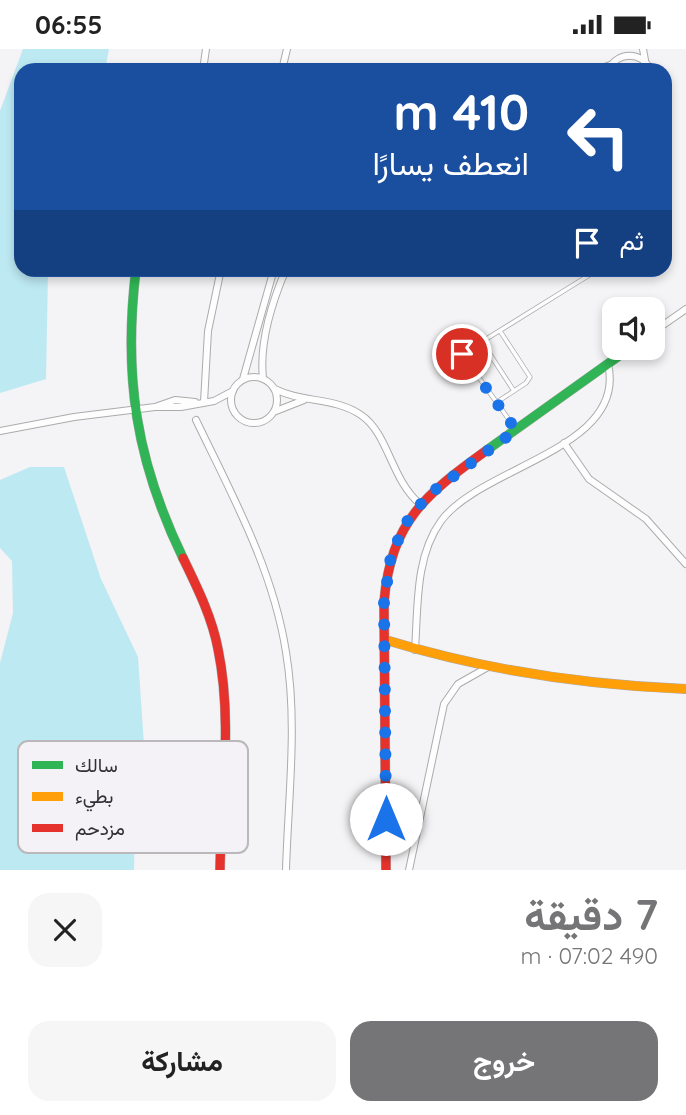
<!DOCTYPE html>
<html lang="ar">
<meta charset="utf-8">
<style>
body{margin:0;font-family:Quicksand,Vazirmatn,sans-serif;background:#f6f6f6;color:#222;direction:rtl;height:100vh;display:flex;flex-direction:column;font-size:26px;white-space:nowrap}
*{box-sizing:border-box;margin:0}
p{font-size:23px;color:#767676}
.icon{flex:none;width:38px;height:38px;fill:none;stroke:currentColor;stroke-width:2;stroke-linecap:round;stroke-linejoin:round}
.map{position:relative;height:821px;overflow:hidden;direction:ltr}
.drawer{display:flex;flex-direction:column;background:#fff;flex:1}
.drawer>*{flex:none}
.top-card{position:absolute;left:14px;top:14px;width:658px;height:214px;border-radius:21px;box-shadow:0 4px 10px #0003;direction:rtl;background:#1a4fa0;color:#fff;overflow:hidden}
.tools{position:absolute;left:602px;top:248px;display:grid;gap:14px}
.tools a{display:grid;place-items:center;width:63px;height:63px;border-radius:14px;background:#fff;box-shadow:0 4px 10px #0003;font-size:35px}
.pin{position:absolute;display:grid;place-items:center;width:60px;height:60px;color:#fff;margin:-30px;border:4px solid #fff;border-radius:50%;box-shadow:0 2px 7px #0007}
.me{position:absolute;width:77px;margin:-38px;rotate:0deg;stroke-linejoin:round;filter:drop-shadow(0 0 5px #0008)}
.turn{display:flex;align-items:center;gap:24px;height:147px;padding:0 28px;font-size:32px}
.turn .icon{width:91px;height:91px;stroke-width:2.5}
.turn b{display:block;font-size:49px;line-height:60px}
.then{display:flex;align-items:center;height:66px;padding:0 28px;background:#0003;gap:14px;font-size:26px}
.round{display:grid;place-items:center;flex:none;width:74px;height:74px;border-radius:21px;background:#f6f6f6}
.summary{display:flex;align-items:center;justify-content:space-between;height:119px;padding:0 28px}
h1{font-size:42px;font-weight:700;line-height:52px;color:#757476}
.action{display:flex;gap:14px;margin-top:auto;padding:14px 28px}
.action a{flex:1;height:80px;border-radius:21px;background:#757476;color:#fff;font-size:28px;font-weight:700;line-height:80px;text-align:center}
.action a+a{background:#f6f6f6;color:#222}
.status{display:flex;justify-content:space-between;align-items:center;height:49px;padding:0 35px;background:#fff;direction:ltr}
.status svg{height:19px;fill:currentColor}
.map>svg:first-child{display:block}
.water{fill:#bde9f3}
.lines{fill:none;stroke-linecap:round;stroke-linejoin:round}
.lane-casing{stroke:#acabac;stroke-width:5}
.street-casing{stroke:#acabac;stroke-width:8}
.fast-casing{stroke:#acabac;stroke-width:10}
.slow-casing{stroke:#acabac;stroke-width:10}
.jam-casing{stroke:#acabac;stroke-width:10}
.lane{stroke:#fdfdfe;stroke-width:3.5}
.street{stroke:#fdfdfe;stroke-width:6}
.fast{stroke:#30b455;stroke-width:9}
.slow{stroke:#ff9f0a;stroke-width:9}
.jam{stroke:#e5322d;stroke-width:9}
.route{stroke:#1a73e8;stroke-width:12;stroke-dasharray:0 21.6}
.key{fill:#f4f2f6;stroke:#bab8bb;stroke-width:2}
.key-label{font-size:19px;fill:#313032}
</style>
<div class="status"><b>06:55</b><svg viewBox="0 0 49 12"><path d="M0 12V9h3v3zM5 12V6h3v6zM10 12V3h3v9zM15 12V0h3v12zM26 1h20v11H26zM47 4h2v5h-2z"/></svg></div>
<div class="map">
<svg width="686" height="821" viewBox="0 0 686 821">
<rect width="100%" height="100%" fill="#f4f3f5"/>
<path class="water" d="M23 0H109L105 21H21V220L48 221 46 330 0 344V62Z
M30 418H64L101 530 138 608 144 696 135 768 134 821H0V614L13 564 12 512 0 499V431Z"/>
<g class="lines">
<g class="lane-casing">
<path id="lane" d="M482 293 514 342
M462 305 515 379
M441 318 599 220
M497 353 526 334 530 328 500 282"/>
</g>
<g class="street-casing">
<path id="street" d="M643 0 645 11
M203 21 206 0
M282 21 287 0
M597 21 610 16
M608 21C618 2 641 2 651 21
M653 283 686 260
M231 351a23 23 0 1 1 46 0a23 23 0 1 1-46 0Z
M263 329C259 293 272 253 286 220
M243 330 274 220
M275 340C302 354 335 348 361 366 389 385 390 429 420 455
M204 353 208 282 221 220
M155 358 175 351 195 353
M276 362 304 351
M196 371C232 446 273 520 286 603 298 674 288 750 286 821
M0 382 74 368 155 358H181L214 352 233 342
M564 394 589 430 646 470 686 515
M415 601C418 558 415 508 441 472 481 417 628 400 608 315
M409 821 444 655 458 635 488 618"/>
</g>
<g class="fast-casing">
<path id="fast" d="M136 220C123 327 136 412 183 509
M487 401 630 299"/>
</g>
<g class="slow-casing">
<path id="slow" d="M386 591C484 621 583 636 686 640"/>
</g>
<g class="jam-casing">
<path id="jam" d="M183 509C197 538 212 568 218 600 233 672 221 748 220 821
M386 821 384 553C391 472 426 445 487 401"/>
</g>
<use href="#lane" class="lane"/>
<use href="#street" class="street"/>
<use href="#fast" class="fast"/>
<use href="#slow" class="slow"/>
<use href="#jam" class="jam"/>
</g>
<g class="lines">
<path class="route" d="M386 770 384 553 391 507 405 475 428 446 516 381 462 305"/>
</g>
<rect x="18" y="692" width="230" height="112" rx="10" class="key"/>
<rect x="32" y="712" width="31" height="8" fill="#30b455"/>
<rect x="32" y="743" width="31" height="9" fill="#ff9f0a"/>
<rect x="32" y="775" width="31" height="8" fill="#e5322d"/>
<g class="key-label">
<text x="75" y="723">سالك</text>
<text x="75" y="754">بطيء</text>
<text x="75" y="786">مزدحم</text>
</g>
</svg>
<div class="tools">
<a><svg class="icon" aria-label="sound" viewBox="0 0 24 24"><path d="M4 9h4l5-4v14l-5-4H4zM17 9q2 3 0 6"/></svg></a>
</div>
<div class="pin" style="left:462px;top:305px;background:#d93025"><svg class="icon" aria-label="arrive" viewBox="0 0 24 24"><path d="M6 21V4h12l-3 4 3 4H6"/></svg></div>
<svg class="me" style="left:386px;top:770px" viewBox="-20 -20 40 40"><circle r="19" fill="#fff"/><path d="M0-13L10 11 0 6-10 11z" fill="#1a73e8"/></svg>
<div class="top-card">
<div class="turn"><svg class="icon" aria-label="left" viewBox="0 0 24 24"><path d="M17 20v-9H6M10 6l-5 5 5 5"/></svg><div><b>410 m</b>انعطف يسارًا</div></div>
<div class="then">ثم<svg class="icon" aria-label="arrive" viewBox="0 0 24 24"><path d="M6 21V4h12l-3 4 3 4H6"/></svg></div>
</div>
</div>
<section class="drawer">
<div class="summary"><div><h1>7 دقيقة</h1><p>490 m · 07:02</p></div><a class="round"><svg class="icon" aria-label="close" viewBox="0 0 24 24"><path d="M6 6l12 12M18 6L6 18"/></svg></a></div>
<div class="action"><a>خروج</a><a>مشاركة</a></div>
</section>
